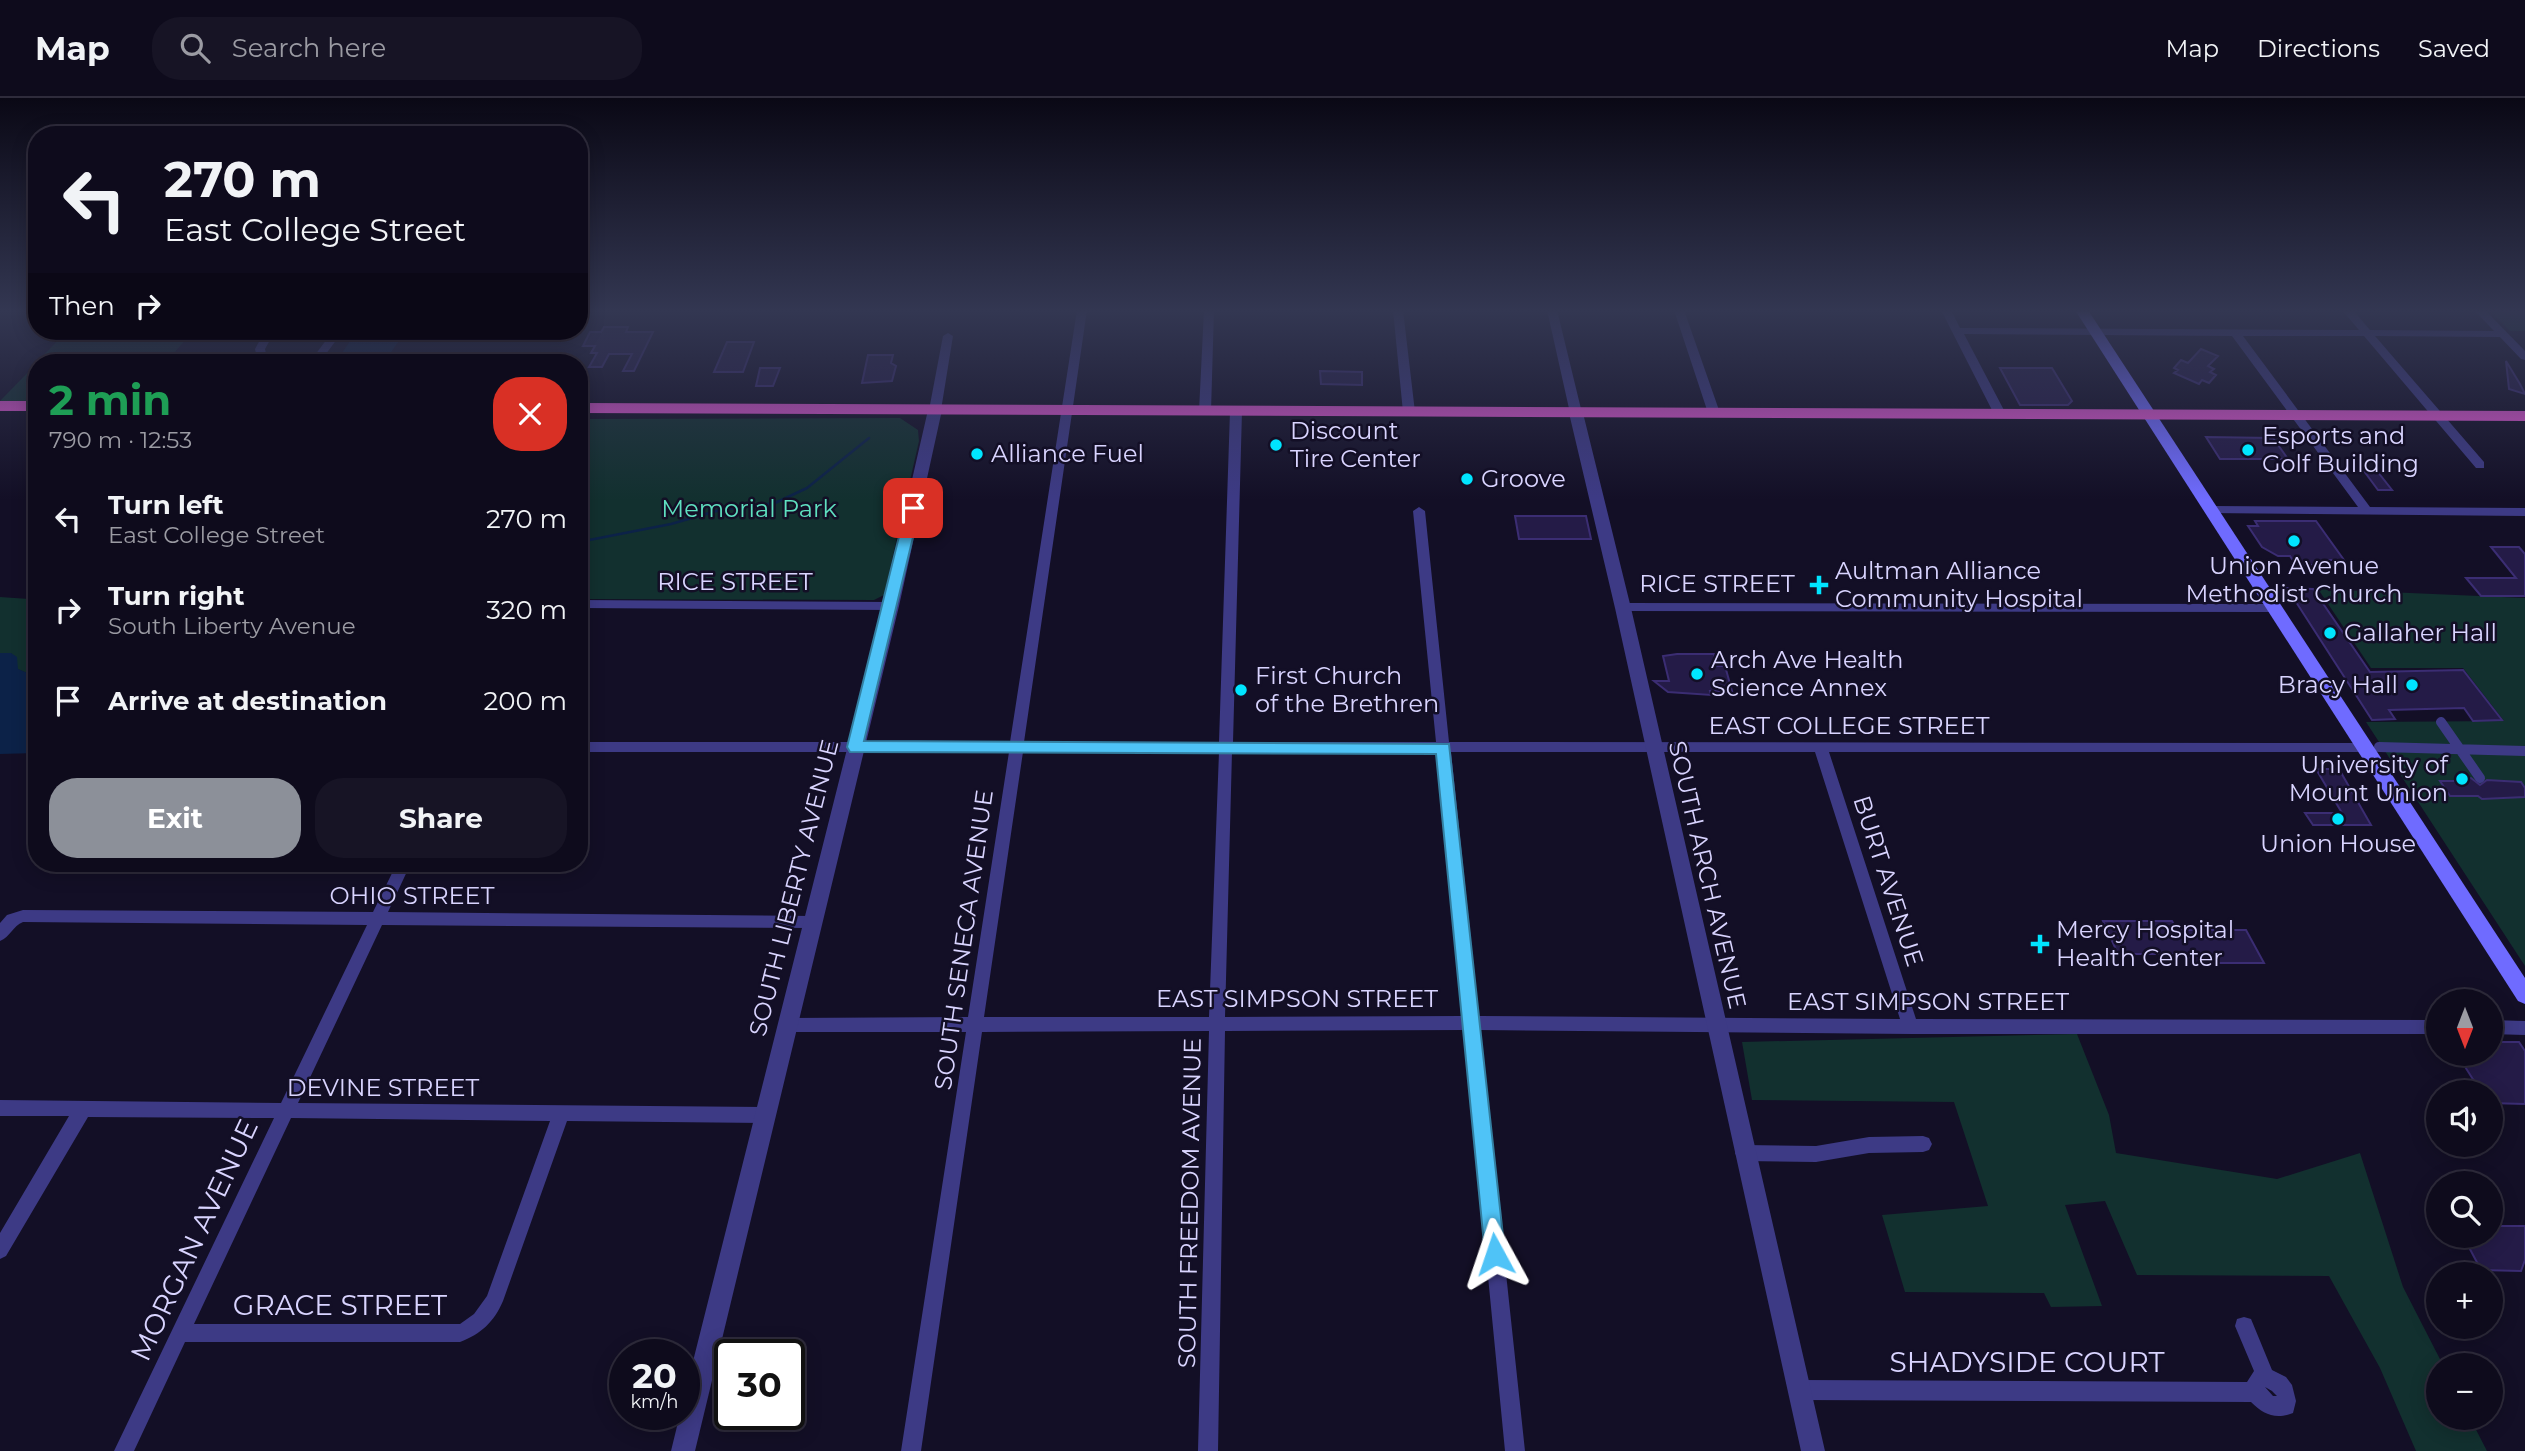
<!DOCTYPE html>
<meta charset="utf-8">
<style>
body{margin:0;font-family:Montserrat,sans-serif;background:#171425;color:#f1f3f6;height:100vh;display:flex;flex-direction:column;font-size:26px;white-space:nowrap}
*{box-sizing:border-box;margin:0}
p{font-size:23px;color:#9b9ba3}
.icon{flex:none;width:38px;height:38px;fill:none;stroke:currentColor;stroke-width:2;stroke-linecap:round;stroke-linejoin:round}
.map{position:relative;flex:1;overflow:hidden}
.panel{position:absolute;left:28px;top:256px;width:560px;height:518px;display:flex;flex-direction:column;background:#0e0b1c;border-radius:28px;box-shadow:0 4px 18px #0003,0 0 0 2px #2e2b3b}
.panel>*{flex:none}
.banner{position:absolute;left:28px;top:28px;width:560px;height:214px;border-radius:28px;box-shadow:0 4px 18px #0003,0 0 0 2px #2e2b3b;background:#0e0b1c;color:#f1f3f6;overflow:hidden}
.needle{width:46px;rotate:180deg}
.tools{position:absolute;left:2426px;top:891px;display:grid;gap:14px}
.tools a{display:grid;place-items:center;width:77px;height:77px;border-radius:50%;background:#0e0b1c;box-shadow:0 4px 18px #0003,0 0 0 2px #2e2b3b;font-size:35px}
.speed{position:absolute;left:609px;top:1241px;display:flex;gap:14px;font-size:35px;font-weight:700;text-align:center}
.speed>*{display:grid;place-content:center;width:91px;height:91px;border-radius:50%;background:#0e0b1c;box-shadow:0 4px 18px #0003,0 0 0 2px #2e2b3b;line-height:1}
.speed small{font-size:18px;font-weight:400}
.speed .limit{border:4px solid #111;border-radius:10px;background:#fff;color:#111}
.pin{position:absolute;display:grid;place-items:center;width:60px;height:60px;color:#fff;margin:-30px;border-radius:14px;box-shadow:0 4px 10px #0006}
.me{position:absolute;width:77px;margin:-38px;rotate:355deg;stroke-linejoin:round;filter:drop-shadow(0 0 5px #0008)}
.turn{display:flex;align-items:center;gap:24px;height:147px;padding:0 21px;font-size:32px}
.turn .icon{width:91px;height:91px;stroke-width:2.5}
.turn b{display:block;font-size:49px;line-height:60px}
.then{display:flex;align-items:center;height:66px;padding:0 21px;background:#0003;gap:14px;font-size:26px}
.round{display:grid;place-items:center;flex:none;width:74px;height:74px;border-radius:28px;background:#171425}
.overview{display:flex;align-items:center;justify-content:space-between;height:119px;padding:0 21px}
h1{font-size:42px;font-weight:700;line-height:52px;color:#1e9e55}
.primary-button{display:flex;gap:14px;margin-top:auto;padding:14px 21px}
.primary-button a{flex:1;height:80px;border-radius:28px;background:#8c9099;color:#fff;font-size:28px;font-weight:700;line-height:80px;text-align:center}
.primary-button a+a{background:#171425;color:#f1f3f6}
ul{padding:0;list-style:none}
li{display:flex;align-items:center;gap:21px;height:91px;padding:0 21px}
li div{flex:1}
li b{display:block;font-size:26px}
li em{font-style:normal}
header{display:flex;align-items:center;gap:42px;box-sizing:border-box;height:98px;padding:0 35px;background:#0e0b1c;border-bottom:2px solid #2e2b3b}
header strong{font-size:33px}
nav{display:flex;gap:38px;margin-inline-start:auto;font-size:24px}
.search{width:490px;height:63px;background:#171425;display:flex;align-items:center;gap:18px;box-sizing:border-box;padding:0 24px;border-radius:28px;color:#9b9ba3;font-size:26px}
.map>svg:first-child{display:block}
.green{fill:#12302f}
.water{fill:#0c2248}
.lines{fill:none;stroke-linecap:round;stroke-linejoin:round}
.stream{stroke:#0c2248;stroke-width:2.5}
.building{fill:#241b47;stroke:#3b2d73;stroke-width:2}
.pedestrian{stroke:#3d3a85;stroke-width:10}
.minor{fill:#3d3a85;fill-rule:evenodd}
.tertiary{fill:#3d3a85;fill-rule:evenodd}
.secondary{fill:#6f6bff;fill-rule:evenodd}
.trunk{fill:#e055d1;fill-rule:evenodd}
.route{fill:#4fc3f7;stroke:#337fa1;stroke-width:2}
.poi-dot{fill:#00e5ff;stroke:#130f26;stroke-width:2.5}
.labels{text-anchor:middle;stroke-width:5;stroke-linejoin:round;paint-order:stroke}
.poi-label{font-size:24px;fill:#d9d4ff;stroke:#130f26;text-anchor:start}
.park-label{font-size:24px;fill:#5fe0c0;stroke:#130f26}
.street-label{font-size:24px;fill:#d9d4ff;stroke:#130f26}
.near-street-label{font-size:28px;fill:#d9d4ff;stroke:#130f26}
</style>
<header>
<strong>Map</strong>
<div class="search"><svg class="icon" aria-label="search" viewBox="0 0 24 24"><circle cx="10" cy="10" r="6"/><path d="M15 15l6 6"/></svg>Search here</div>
<nav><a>Map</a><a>Directions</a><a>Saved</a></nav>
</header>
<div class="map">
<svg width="2525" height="1353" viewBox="0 0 2525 1353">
<rect width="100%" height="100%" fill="#130f26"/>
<path class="green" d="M2489 212H2525V233H2510Z
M67 233H193L166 264H37Z
M37 265V305L0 303Z
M900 320 918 332 919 343 884 497 874 502 579 501V321Z
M2318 491 2525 500V868L2366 624 2504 623 2463 570H2371Z
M37 497V579L17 571 11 555H0V499L29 501Z
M2077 936 2109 1017 2116 1055 2277 1081 2360 1055 2403 1189 2443 1267H2438V1320H2470L2487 1353H2416L2380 1270 2329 1178 2137 1177 2105 1103 2065 1107 2102 1208 2051 1209 2044 1195 1905 1194 1882 1117 1988 1108 1954 1004 1752 1002 1742 944Z"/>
<path class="water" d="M357 233H406L384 264H336Z
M0 555H11L17 559 18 571 37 579V655L0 656Z"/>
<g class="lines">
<path class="stream" d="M579 444 671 426 720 412 775 405 807 390 869 340"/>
</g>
<path class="building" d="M604 229H628L626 234H653L634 273H623L632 256H609L602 269H589L597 255H591L595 248H583L590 234H601Z
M727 244H754L743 274H714Z
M2201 251 2218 258 2208 268 2214 271 2210 274 2216 277 2209 285 2202 282 2199 286 2174 275 2178 272 2174 270 2181 262 2188 265Z
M868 257H893L891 265 896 268 892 283 862 285Z
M2506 263 2520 286 2525 296 2509 291Z
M760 270H780L773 288H756Z
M2000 270H2052L2072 303 2068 307H2020Z
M1320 273 1362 274V287L1321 286Z
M2206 339 2273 340 2288 361H2220Z
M2364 373H2377L2392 392H2378Z
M1515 418H1586L1591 441H1519Z
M2255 423H2316L2344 462H2323L2326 467H2296L2290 458H2278L2262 449 2248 428H2258Z
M2491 449H2519L2525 456V498H2481L2466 480H2516Z
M2287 490 2313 491 2370 574 2463 572 2502 622 2473 623 2464 610 2389 612 2395 621 2372 622Z
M1677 556H1714L1717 568H1725L1732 593H1710L1711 597 1668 594 1654 583H1669L1663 558Z
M2316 671H2339L2371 727H2313L2305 715H2342Z
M2471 680 2480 687 2487 682 2521 684 2525 690V699L2482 701 2478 698H2450L2440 683H2468V681Z
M2103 823H2172L2177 832H2246L2264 865H2193L2188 856H2118Z
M2490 944H2519L2525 953V1006L2490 1005V994H2481L2457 956H2490Z
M2490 1114 2499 1128H2525V1162L2521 1173 2481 1172 2463 1138H2490Z"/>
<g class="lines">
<path class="pedestrian" d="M2441 624 2480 680
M2379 649 2525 653"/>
<path class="minor" d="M1077 212H1087L1024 644H1219L1230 313 1236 310 1242 313 1233 644H1436L1413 413 1419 409 1425 413 1449 644 2369 645 2371 649 2369 653 2364 654H1829L1916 921 2438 922V936H1911L1480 932 1525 1353H1505L1464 932 1225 933 1218 1353H1198L1209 933 982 934 921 1353H901L966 934H787L781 932 779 927 781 922 787 920 968 919 1009 654H579V644H1010ZM1023 654H1219L1209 919H984ZM1232 654H1437L1463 918 1225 919ZM1451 654H1815L1900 921 1479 918Z
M1204 212H1214L1211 313 1205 316 1199 313Z
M1393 212H1403L1415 314 1409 317 1403 314Z
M1547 212H1557L1582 315 1580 317H1572L1570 315Z
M1674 212H1684L1720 315 1718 317H1710L1708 315Z
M1941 212H1951L1960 230 2359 232 2342 212H2353L2370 232 2494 233 2474 212H2485L2525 253V262L2521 261 2500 239 2375 238 2484 364V370H2476L2364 238H2243L2370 409 2525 410V418L2207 415V409L2211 408 2358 409 2232 238 1964 236 2006 316 2000 319 1994 316Z
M265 233H275L265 251 266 256 290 262 312 261 333 233H343L320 264H274L257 260 255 251Z
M948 235 953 238 941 312 935 315 929 312 943 238Z
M579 502 891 504 897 508 891 512 579 510Z
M1623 505 2274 506 2280 510 2274 514 1623 513 1617 509Z
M397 765H411L388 814 813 818 818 819 821 824 818 829 813 830 382 827 298 1005 765 1009 771 1011 773 1017 771 1023 765 1025 567 1023 503 1203C494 1224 481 1236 460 1244H185L134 1353H114L274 1020 88 1019 6 1158 0 1161V1135L69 1018H0V1002L281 1005 367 827 23 824C13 828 10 839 0 843V825L7 817 23 812 373 814ZM291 1020 550 1023 487 1198 474 1216 460 1226H194Z
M2490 922 2525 923V937L2490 936Z
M1923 1038 1929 1040 1932 1046 1929 1052 1923 1054 1869 1055 1816 1064 1744 1063 1738 1061 1735 1055 1738 1049 1744 1047 1816 1048 1869 1039Z
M2244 1219 2251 1221 2272 1272 2286 1279 2292 1287 2296 1303 2293 1315C2275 1322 2263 1316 2251 1304L1799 1302 1792 1299 1789 1292 1792 1285 1799 1282 2247 1284 2254 1273 2235 1228 2237 1221ZM2265 1289 2272 1293 2277 1298H2273Z"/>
<path class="tertiary" d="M935 308 942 312 899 508 695 1353H671L680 1316H684V1299L883 508 928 312Z
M1576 311 1583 315 1631 510 1825 1353H1801L1615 510 1569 315Z"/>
<path class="secondary" d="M2075 212H2088L2525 880V906L2518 903Z"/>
<path class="trunk" d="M0 303H37V313H0Z
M579 305 2525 313V323L579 315Z"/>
</g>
<linearGradient id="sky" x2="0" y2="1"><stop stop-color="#0a0815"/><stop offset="0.53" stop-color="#333752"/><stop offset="1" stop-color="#333752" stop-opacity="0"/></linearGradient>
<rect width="2525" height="402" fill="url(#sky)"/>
<path class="route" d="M913 405 920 410 864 643 1449 646 1505 1156 1502 1163 1495 1166 1488 1163 1485 1156 1436 656 850 654 847 649 906 410Z"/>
<g class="poi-dot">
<circle cx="1276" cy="347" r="7"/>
<circle cx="2248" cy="352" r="7"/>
<circle cx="977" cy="356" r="7"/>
<circle cx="1467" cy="381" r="7"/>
<circle cx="2294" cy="443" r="7"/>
<path d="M1815.5 476.5h7v7h7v7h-7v7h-7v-7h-7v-7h7z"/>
<circle cx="2330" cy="535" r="7"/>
<circle cx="1697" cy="576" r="7"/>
<circle cx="2412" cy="587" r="7"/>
<circle cx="1241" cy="592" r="7"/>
<circle cx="2462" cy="681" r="7"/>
<circle cx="2338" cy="721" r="7"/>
<path d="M2036.5 835.5h7v7h7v7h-7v7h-7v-7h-7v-7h7z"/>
</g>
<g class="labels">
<g class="poi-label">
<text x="1290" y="341">Discount<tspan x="1290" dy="28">Tire Center</tspan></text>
<text x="2262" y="346">Esports and<tspan x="2262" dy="28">Golf Building</tspan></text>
<text x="991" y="364">Alliance Fuel</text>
<text x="1481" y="389">Groove</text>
<text x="2294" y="476" text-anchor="middle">Union Avenue<tspan x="2294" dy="28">Methodist Church</tspan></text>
<text x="1835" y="481">Aultman Alliance<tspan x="1835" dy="28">Community Hospital</tspan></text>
<text x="2344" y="543">Gallaher Hall</text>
<text x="1711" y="570">Arch Ave Health<tspan x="1711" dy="28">Science Annex</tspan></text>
<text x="1255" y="586">First Church<tspan x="1255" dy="28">of the Brethren</tspan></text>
<text x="2398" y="595" text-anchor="end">Bracy Hall</text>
<text x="2448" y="675" text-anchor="end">University of<tspan x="2448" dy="28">Mount Union</tspan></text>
<text x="2338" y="754" text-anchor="middle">Union House</text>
<text x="2056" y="840">Mercy Hospital<tspan x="2056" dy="28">Health Center</tspan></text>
</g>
<g class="park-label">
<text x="749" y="419">Memorial Park</text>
</g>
<g class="street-label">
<text x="735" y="492">RICE STREET</text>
<text x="1717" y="494">RICE STREET</text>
<text x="1849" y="636">EAST COLLEGE STREET</text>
<text transform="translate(1707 777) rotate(77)" y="8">SOUTH ARCH AVENUE</text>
<text transform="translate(1888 783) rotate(72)" y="8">BURT AVENUE</text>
<text transform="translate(794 790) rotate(-76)" y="8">SOUTH LIBERTY AVENUE</text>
<text x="412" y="806">OHIO STREET</text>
<text transform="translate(964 842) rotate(-82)" y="8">SOUTH SENECA AVENUE</text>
<text x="1297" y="909">EAST SIMPSON STREET</text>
<text x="1928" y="912">EAST SIMPSON STREET</text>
<text x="383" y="998">DEVINE STREET</text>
<text transform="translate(1190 1105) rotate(-89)" y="8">SOUTH FREEDOM AVENUE</text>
</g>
<g class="near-street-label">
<text transform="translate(194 1142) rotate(-65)" y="10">MORGAN AVENUE</text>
<text x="340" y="1217">GRACE STREET</text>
<text x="2027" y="1274">SHADYSIDE COURT</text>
</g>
</g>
</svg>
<div class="tools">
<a><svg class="needle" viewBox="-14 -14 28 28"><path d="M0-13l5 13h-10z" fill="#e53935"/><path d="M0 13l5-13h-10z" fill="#9b9ba3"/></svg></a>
<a><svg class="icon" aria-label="sound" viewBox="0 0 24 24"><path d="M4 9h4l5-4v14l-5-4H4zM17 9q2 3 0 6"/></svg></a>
<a><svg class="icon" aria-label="search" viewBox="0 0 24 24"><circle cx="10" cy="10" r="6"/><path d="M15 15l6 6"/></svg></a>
<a>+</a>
<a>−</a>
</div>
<div class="speed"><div>20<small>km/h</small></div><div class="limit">30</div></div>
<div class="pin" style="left:913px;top:410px;background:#d93025"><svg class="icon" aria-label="arrive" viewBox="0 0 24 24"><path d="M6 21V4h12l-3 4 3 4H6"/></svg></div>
<svg class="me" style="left:1495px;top:1156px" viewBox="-20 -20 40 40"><path d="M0-17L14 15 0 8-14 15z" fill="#4fc3f7" stroke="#fff" stroke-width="4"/></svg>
<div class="banner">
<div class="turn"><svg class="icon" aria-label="left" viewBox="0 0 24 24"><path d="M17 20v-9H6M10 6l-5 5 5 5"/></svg><div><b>270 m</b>East College Street</div></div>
<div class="then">Then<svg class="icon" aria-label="right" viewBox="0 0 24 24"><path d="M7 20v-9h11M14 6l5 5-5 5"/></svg></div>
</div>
<section class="panel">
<div class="overview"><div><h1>2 min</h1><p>790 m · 12:53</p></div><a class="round" style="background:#d93025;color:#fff"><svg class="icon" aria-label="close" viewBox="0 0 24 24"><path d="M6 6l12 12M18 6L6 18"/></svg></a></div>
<ul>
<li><svg class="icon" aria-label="left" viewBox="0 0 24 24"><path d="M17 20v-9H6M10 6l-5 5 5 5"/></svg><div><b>Turn left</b><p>East College Street</p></div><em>270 m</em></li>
<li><svg class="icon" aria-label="right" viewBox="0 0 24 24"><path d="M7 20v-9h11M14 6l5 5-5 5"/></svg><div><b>Turn right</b><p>South Liberty Avenue</p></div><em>320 m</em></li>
<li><svg class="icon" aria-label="arrive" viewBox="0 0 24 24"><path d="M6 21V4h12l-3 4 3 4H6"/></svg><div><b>Arrive at destination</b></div><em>200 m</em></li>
</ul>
<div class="primary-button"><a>Exit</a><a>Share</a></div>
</section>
</div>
